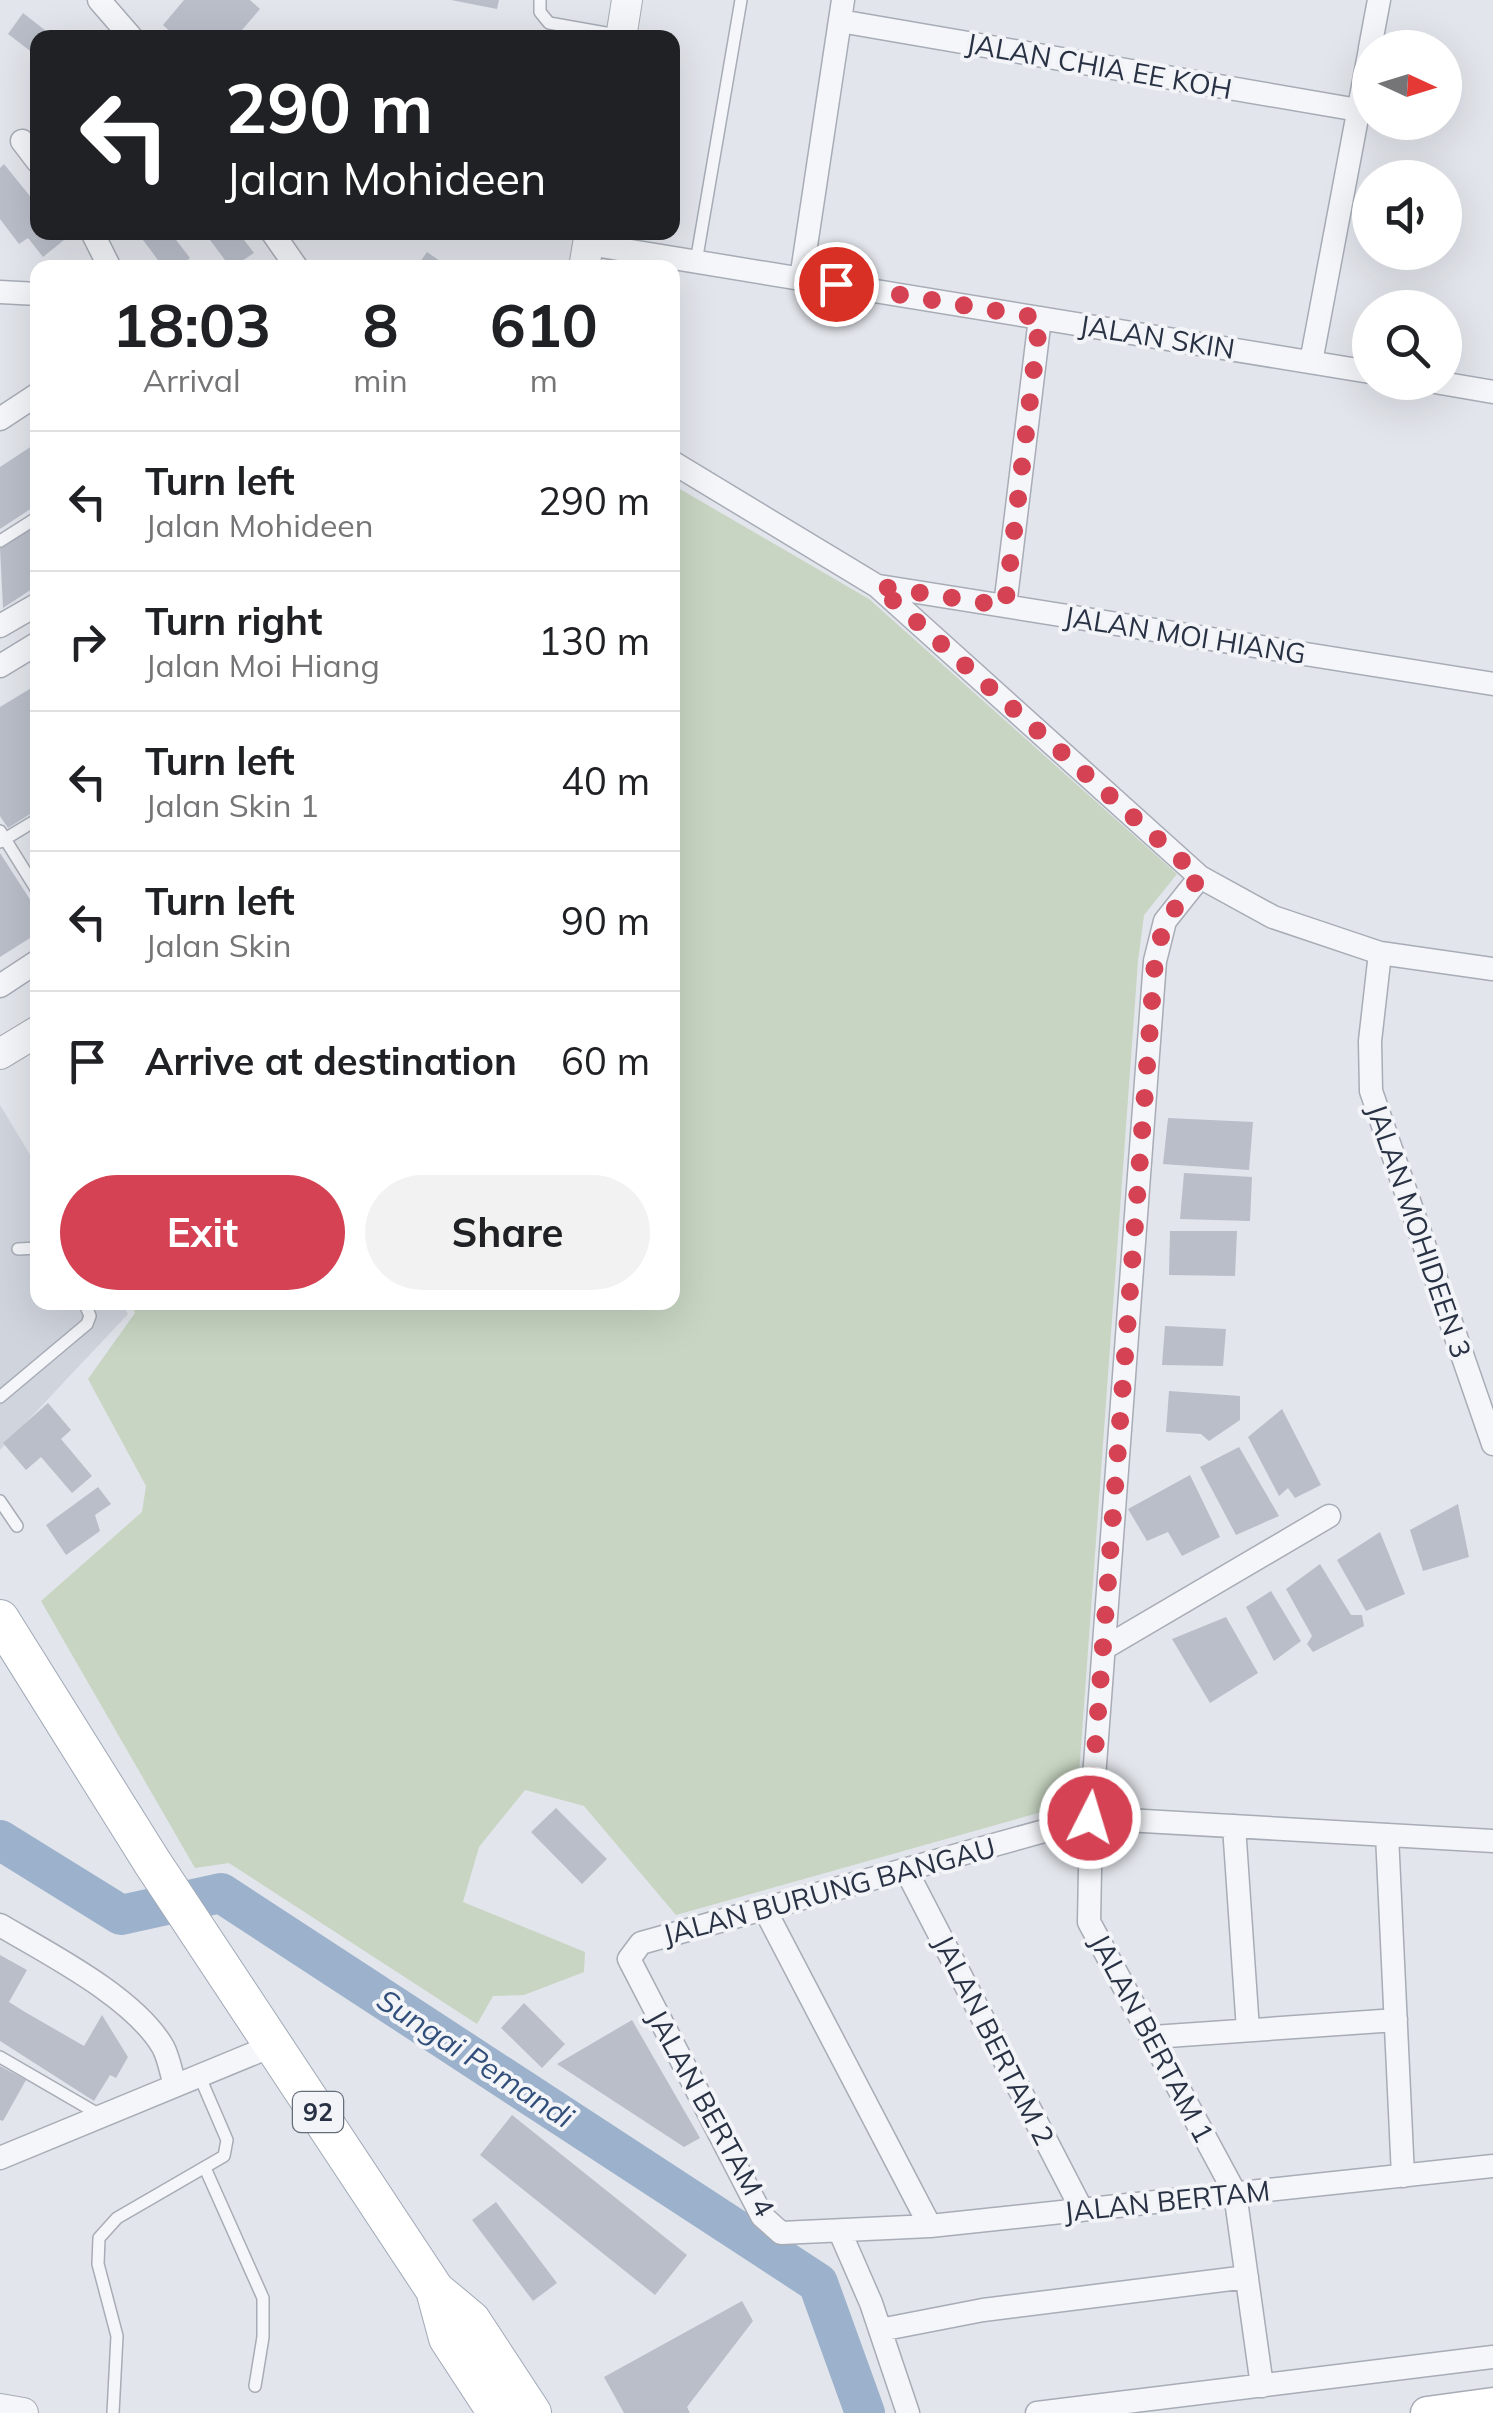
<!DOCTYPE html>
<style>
body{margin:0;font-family:Mulish,sans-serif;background:#f2f2f2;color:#202124;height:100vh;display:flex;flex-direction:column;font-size:38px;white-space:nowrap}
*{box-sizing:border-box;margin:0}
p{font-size:32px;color:#757577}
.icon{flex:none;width:55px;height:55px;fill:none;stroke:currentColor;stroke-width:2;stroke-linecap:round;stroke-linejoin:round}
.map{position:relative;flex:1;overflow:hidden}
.drawer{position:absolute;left:30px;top:260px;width:650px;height:1050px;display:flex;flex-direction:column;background:#fff;border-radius:20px;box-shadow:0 10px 40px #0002}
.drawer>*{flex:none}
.top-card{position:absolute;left:30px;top:30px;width:650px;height:210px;border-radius:20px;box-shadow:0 10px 40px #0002;background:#202124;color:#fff;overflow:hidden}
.needle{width:65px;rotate:94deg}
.fabs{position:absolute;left:1352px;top:30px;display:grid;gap:20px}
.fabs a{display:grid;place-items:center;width:110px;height:110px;border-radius:50%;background:#fff;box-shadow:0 10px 40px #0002;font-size:50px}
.pin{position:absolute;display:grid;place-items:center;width:85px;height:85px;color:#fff;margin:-42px;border:5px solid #fff;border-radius:50%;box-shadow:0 2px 10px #0007}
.me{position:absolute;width:110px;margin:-55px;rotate:5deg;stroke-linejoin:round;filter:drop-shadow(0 0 8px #0008)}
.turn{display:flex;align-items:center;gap:35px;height:210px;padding:0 30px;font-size:45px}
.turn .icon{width:130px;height:130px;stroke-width:2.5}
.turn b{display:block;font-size:70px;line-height:85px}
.eta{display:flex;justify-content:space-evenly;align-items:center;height:170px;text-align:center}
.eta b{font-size:60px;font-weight:700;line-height:70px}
.cta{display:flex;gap:20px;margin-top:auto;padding:20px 30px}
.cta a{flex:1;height:115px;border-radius:60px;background:#d44254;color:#fff;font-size:40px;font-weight:700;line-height:115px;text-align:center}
.cta a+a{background:#f2f2f2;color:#202124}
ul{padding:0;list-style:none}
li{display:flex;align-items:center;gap:30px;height:140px;padding:0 30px;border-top:2px solid #e0e0e0}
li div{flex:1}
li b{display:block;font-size:38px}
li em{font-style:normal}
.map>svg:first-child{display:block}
.built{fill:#d0d4dd}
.green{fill:#c7d5c2}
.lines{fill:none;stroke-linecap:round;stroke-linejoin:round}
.river{stroke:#9bb1cc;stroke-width:40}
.building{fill:#b9bec9}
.service-casing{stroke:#a7acb6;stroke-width:14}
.minor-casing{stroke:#a7acb6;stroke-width:25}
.tertiary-casing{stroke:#a7acb6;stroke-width:32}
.secondary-casing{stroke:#a7acb6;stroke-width:35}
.primary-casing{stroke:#a0a9b7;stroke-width:40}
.service{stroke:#f5f6f9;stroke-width:11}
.minor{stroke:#f5f6f9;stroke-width:22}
.tertiary{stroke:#f5f6f9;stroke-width:30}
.secondary{stroke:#fff;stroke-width:32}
.primary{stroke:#fff;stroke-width:38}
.route{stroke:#d44254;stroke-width:18;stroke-dasharray:0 32.4}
.labels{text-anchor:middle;stroke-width:8;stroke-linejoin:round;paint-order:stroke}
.shield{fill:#f2f4f8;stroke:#656c7a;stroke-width:2.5}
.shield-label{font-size:25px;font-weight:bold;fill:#293244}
.street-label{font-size:28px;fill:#293244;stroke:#f2f4f8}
.water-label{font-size:30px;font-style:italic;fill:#314f7a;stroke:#f2f4f8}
</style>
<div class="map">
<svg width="1493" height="2413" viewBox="0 0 1493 2413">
<rect width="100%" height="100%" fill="#e2e5eb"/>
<path class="built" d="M0 1105 37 1166 38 1302 121 1303 128 1314 0 1450Z"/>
<path class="green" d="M673 485 869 599 1177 874 1144 915 1138 961 1077 1802 676 1915 584 1806 525 1790 479 1847 463 1902 585 1952 584 1972 524 1995 493 1996 477 2024 229 1863 195 1868 41 1601 142 1512 146 1486 88 1379 135 1313 130 1303 672 1302Z"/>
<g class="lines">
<path class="river" d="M0 1840 121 1915 221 1893 818 2283 865 2413"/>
</g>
<path class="building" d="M184 0H250L260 9 235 38H177L163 25Z
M451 0H499L497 9Z
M23 13 55 38H38V57L8 34Z
M4 164 38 206V232H58L64 240 43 257 28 238 19 244 0 219V168Z
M137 232H170L190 258 177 268H164Z
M204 232H238L254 253 231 268Z
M427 252 450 268H416Z
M38 442V504L0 529V467Z
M38 523V585L3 608 0 548Z
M38 684V809L8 828 0 816V707Z
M0 853 38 912V933L0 957Z
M1168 1118 1253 1122 1249 1170 1163 1164Z
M1184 1173 1252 1177 1250 1221 1180 1219Z
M1170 1231H1237L1235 1276 1169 1275Z
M1165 1326 1226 1329 1223 1366 1162 1365Z
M1169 1391 1240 1396V1420L1209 1441 1201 1434 1166 1432Z
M48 1403 71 1430 61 1439 92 1476 72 1493 41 1457 26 1470 3 1443Z
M1282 1409 1321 1485 1295 1498 1288 1488 1279 1496 1248 1437Z
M1239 1447 1279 1516 1236 1535 1200 1467Z
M1190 1475 1220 1537 1182 1556 1168 1532 1147 1541 1128 1509Z
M98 1487 111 1504 95 1515 100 1531 66 1555 46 1525Z
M1458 1504 1469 1557 1423 1571 1410 1530Z
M1380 1532 1405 1594 1366 1611 1337 1560Z
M1320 1564 1351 1615H1362L1364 1626 1313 1652 1307 1644 1312 1636 1286 1589Z
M1271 1591 1301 1641 1274 1661 1246 1607Z
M1226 1617 1258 1673 1210 1703 1172 1639Z
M556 1808 607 1859 582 1884 531 1832Z
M0 1955 27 1970 9 2002 25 2012 84 2046 102 2015 128 2057 116 2078 110 2075 94 2101 0 2041Z
M524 2003 565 2044 542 2068 501 2028Z
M632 2020 700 2138 684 2147 557 2064Z
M0 2066 26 2080 3 2121 0 2120Z
M512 2115 687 2255 655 2295 480 2155Z
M496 2202 557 2283 533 2301 472 2220Z
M742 2301 753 2321 687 2407 690 2413H624L604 2377Z"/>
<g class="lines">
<g class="service-casing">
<path id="service" d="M540 0V12L549 23 617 35
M696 262 741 0
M0 541 38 517
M0 831 38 892
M0 842 38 819
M18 1249 38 1248
M0 1397 87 1324 90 1316 84 1302
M0 1501 17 1526
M0 2057 100 2115
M205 2168 263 2298V2337L255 2386
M113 2413 117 2336 98 2264 99 2238 117 2218 224 2156 227 2140 199 2075"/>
</g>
<g class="minor-casing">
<path id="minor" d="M99 0 132 38
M840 21 1358 110
M1370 48 1379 0
M22 141 38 162
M92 232 110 268
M272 232 297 268
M588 244 1370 372
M801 279 843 0
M0 292 38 294
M1311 362 1370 49
M1435 382 1493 392
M0 419 38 394
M672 462 877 586 1200 877 1273 917 1380 953 1493 969
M879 586 1493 684
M1005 606 1040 318
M0 626 38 604
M0 666 38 643
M1200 877 1165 921 1155 961 1091 1818 1089 1922 1235 2193 1262 2386
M1380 953 1370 1041 1371 1091 1493 1444
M0 986 38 961
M1106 1647 1329 1516
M1234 1826 1248 2030
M1387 1835 1403 2176
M1493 1841 1091 1818 641 1943 629 1959 762 2216 781 2233 930 2226 1493 2166
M906 1870 1082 2210
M765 1910 930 2226
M0 1925C49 1954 134 1997 163 2047 169 2058 171 2073 175 2085
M1153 2037 1396 2020
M0 2158 274 2045
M840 2232 871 2303 908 2413
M880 2330 983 2310 1247 2277
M1037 2413 1493 2357"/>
</g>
<g class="tertiary-casing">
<path id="tertiary" d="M621 38 627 0
M584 268 590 232
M0 1054 38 1031
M0 2409 23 2413"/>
</g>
<g class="secondary-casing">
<path id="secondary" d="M1427 2413 1493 2404"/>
</g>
<g class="primary-casing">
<path id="primary" d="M0 1619 152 1862 435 2290 471 2320 532 2413
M435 2290 448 2338 497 2413"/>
</g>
<use href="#service" class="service"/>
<use href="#minor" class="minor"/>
<use href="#tertiary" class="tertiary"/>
<use href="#secondary" class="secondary"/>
<use href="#primary" class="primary"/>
</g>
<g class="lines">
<path class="route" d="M836 284 1040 318 1005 606 877 586 1200 877 1165 921 1155 961 1090 1818"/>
</g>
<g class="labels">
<rect class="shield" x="293" y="2092" width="50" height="40" rx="8"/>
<g class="shield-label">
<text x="318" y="2121">92</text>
</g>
<g class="street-label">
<text transform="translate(1099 66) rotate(10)" y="10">JALAN CHIA EE KOH</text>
<text transform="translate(1157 337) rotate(9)" y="10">JALAN SKIN</text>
<text transform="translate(1185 635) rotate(9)" y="10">JALAN MOI HIANG</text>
<text transform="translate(1419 1231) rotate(71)" y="10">JALAN MOHIDEEN 3</text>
<text transform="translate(829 1891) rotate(-15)" y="10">JALAN BURUNG BANGAU</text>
<text transform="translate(1152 2038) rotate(62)" y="10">JALAN BERTAM 1</text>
<text transform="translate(994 2040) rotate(63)" y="10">JALAN BERTAM 2</text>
<text transform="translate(711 2113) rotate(61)" y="10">JALAN BERTAM 4</text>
<text transform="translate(1167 2201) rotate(-6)" y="10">JALAN BERTAM</text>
</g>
<g class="water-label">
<text transform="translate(475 2059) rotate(33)" y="10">Sungai Pemandi</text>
</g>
</g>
</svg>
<div class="fabs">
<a><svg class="needle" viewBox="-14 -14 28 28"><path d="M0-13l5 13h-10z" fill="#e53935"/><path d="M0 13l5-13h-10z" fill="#757577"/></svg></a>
<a><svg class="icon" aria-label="sound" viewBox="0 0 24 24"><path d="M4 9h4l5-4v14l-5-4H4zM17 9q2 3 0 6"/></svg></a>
<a><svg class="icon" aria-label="search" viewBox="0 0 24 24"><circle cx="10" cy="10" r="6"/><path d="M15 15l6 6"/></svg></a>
</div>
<div class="pin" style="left:836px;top:284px;background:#d93025"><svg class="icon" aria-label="arrive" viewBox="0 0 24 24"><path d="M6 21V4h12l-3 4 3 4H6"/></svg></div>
<svg class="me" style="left:1090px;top:1818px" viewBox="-20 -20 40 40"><circle r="17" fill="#d44254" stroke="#fff" stroke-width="3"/><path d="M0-11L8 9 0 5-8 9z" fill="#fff"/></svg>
<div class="top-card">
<div class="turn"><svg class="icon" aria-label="left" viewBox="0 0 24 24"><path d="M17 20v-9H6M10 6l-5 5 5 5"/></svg><div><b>290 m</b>Jalan Mohideen</div></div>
</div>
<section class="drawer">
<div class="eta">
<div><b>18:03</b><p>Arrival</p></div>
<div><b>8</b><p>min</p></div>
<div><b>610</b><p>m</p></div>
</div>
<ul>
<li><svg class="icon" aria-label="left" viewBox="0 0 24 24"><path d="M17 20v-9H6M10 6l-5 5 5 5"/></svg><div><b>Turn left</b><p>Jalan Mohideen</p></div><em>290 m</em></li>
<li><svg class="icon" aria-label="right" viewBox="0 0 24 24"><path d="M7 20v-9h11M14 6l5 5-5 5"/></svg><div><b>Turn right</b><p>Jalan Moi Hiang</p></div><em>130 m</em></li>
<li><svg class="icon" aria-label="left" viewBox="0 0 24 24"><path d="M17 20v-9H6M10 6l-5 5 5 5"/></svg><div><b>Turn left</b><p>Jalan Skin 1</p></div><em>40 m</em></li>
<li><svg class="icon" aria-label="left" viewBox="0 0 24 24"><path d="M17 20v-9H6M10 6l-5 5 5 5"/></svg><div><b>Turn left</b><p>Jalan Skin</p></div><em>90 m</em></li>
<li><svg class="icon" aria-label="arrive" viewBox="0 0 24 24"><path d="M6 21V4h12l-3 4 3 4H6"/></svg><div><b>Arrive at destination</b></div><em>60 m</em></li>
</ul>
<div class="cta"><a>Exit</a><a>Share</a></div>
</section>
</div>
